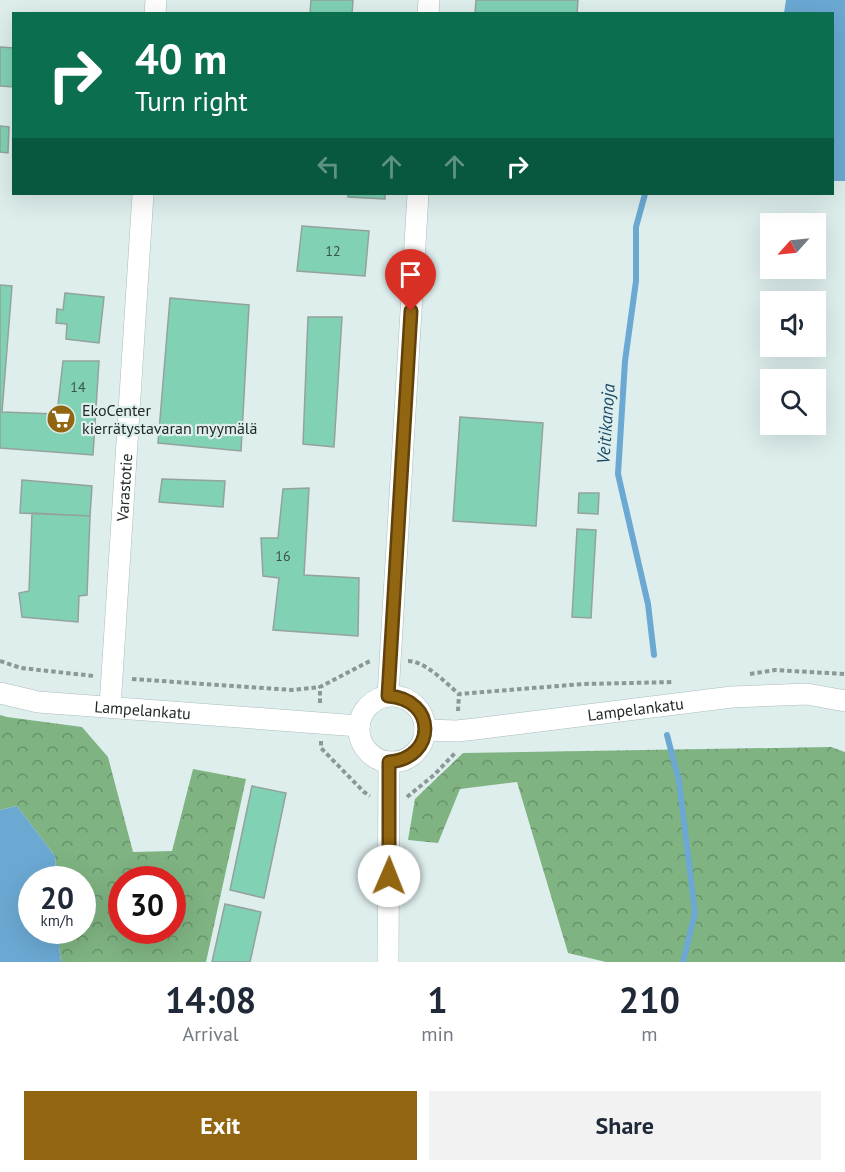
<!DOCTYPE html>
<meta charset="utf-8">
<style>
body{margin:0;font-family:"PT Sans",sans-serif;background:#f2f2f3;color:#1f2937;height:100vh;display:flex;flex-direction:column;font-size:22px;white-space:nowrap}
*{box-sizing:border-box;margin:0}
p{font-size:20px;color:#747a83}
.icon{flex:none;width:33px;height:33px;fill:none;stroke:currentColor;stroke-width:2;stroke-linecap:round;stroke-linejoin:round}
.map{position:relative;height:962px;overflow:hidden}
.drawer{display:flex;flex-direction:column;background:#fff;flex:1}
.drawer>*{flex:none}
.guide{position:absolute;left:12px;top:12px;width:822px;height:183px;border-radius:0px;box-shadow:0 6px 24px #0002;background:#0b6e4f;color:#fff;overflow:hidden}
.needle{width:39px;rotate:243deg}
.buttons{position:absolute;left:760px;top:213px;display:grid;gap:12px}
.buttons a{display:grid;place-items:center;width:66px;height:66px;border-radius:0px;background:#fff;box-shadow:0 6px 24px #0002;font-size:30px}
.speed{position:absolute;left:18px;top:866px;display:flex;gap:12px;font-size:30px;font-weight:700;text-align:center}
.speed>*{display:grid;place-content:center;width:78px;height:78px;border-radius:50%;background:#fff;box-shadow:0 6px 24px #0002;line-height:1}
.speed small{font-size:15px;font-weight:400}
.speed .limit{border:9px solid #d22;background:#fff;color:#111}
.pin{position:absolute;display:grid;place-items:center;width:51px;height:51px;color:#fff;margin:-62px -26px;border-radius:50% 50% 50% 0;rotate:-45deg;box-shadow:0 0 6px #0007}
.pin .icon{rotate:45deg}
.me{position:absolute;width:66px;margin:-33px;rotate:1deg;stroke-linejoin:round;filter:drop-shadow(0 0 4px #0008)}
.turn{display:flex;align-items:center;gap:21px;height:126px;padding:0 24px;font-size:27px}
.turn .icon{width:78px;height:78px;stroke-width:2.5}
.turn b{display:block;font-size:42px;line-height:51px}
.lanes{display:flex;align-items:center;height:57px;padding:0 24px;background:#0003;justify-content:center;gap:30px;direction:ltr}
.lanes .off{opacity:.35}
.eta{display:flex;justify-content:space-evenly;align-items:center;height:102px;text-align:center}
.eta b{font-size:36px;font-weight:700;line-height:42px}
.cta{display:flex;gap:12px;margin-top:auto;padding:12px 24px}
.cta a{flex:1;height:69px;border-radius:0px;background:#926511;color:#fff;font-size:24px;font-weight:700;line-height:69px;text-align:center}
.cta a+a{background:#f2f2f3;color:#1f2937}
.map>svg:first-child{display:block}
.forest{fill:url(#forest-crowns);fill-rule:evenodd}
.water{fill:#6ba9d3}
.lines{fill:none;stroke-linecap:round;stroke-linejoin:round}
.stream{stroke:#6ba9d3;stroke-width:6}
.building{fill:#81d1b5;stroke:#94a29c;stroke-width:1.5}
.street-casing{stroke:#acbcbb;stroke-width:22}
.path{stroke:#8c9897;stroke-width:4;stroke-dasharray:4.5 3;stroke-linecap:butt}
.street{stroke:#fff;stroke-width:21}
.route-casing{stroke:#5f420b;stroke-width:15}
.route{stroke:#926511;stroke-width:10}
.labels{text-anchor:middle;stroke-width:4.5;stroke-linejoin:round;paint-order:stroke}
.number-label{font-size:14px;fill:#3a534b}
.poi-label{font-size:16px;fill:#232928;stroke:#ddeeed;text-anchor:start}
.street-label{font-size:16px;fill:#232928;stroke:#ddeeed}
.water-label{font-size:18px;font-style:italic;fill:#1b4b69;stroke:#ddeeed}
</style>
<div class="map">
<svg width="845" height="962" viewBox="0 0 845 962">
<defs>
<pattern id="forest-crowns" width="20" height="18" patternUnits="userSpaceOnUse" patternTransform="scale(1.5)"><rect width="20" height="18" fill="#7fb382"/><path d="M2 6a3 3 0 1 1 6 0M12 15a3 3 0 1 1 6 0" fill="none" stroke="#68926a"/></pattern>
</defs>
<rect width="100%" height="100%" fill="#ddeeed"/>
<path class="forest" d="M0 715 7 717 82 727 108 757 133 852 172 851 193 769 246 779 206 962H61L57 930H82V879H56L55 856 17 806 0 810ZM122 879H172V930H122Z
M831 747 845 752V962H606L568 953 517 782 460 789 438 843 408 840 415 799 463 753Z"/>
<path class="water" d="M786 0H845V181H833L832 14 784 13Z
M17 806 55 856 56 879H32V930H57L61 962H0V810Z"/>
<g class="lines">
<path class="stream" d="M645 194 636 227V281L625 361 618 474 648 604 654 655
M667 735 679 781 695 913 683 962"/>
</g>
<path class="building" d="M311 0H353L352 14H310Z
M476 0H578L577 14H475Z
M0 47 14 48V87L0 86Z
M0 126 9 127 8 153 0 152Z
M348 194H385V199L348 197Z
M302 226 369 231 365 276 297 271Z
M0 285 12 286 2 412 57 414 63 361H99L93 455 0 448Z
M65 293 104 297 99 343 66 339 67 324 56 323 57 309 63 310Z
M170 298 249 305 241 451 158 443Z
M308 317H342L334 447 303 444Z
M460 417 543 423 536 526 453 521Z
M162 479 225 481 223 507 159 502Z
M22 480 92 486 90 516 20 513Z
M309 488 304 575 359 578 358 636 273 630 279 578 263 576 261 538H278L283 489Z
M579 493H599L598 514 578 513Z
M32 513 90 516 87 595 79 596 78 622 22 617 19 593 29 591Z
M577 529 596 530 591 618 572 617Z
M252 786 286 793 264 898 230 890Z
M225 904 261 912 250 962H212Z"/>
<g class="lines">
<g class="street-casing">
<g id="street">
<path d="M155 14 156 0"/>
<path d="M428 14 429 0"/>
<path id="s1" d="M0 693 38 702 359 726"/>
<path d="M388 696 418 194"/>
<circle cx="392" cy="729" r="33"/>
<path id="s2" d="M110 707 143 194"/>
<path id="s3" d="M425 730 457 731 475 729 732 697 807 694 845 701"/>
<path d="M388 962 389 762"/>
</g>
</g>
<path class="path" d="M0 661 21 668 94 676
M408 661C425 661 446 683 459 694L583 684 674 682
M750 674 775 670 845 674
M132 679 292 690 320 687
M320 703V687L368 662 371 661
M458 711 459 694
M321 741V748L364 792 370 796
M407 797 434 775 456 752"/>
<use href="#street" class="street"/>
</g>
<g class="lines">
<g class="route-casing">
<path id="route" d="M389 876V762C437 758 437 699 388 696L411 311"/>
</g>
<use href="#route" class="route"/>
</g>
<defs>
<g id="supermarket-disc" transform="scale(1.5)"><circle r="9.5" fill="#926511" stroke="#ddeeed"/><path d="M-6-5.5h2.5l.6 2H6L4.5 2H-2.5L-4.4-4H-6ZM-1.5 3.2a1.3 1.3 0 1 0 .1 0ZM3 3.2a1.3 1.3 0 1 0 .1 0Z" fill="#fff"/></g>
</defs>
<g fill-rule="evenodd">
<use href="#supermarket-disc" x="61" y="419"/>
</g>
<g class="labels">
<g class="number-label">
<text x="333" y="256">12</text>
<text x="78" y="392">14</text>
<text x="283" y="561">16</text>
</g>
<g class="poi-label">
<text x="82" y="416">EkoCenter<tspan x="82" dy="18">kierrätystavaran myymälä</tspan></text>
</g>
<g class="street-label">
<text dy="6" stroke="none"><textPath href="#s2" startOffset="220">Varastotie</textPath></text>
<text dy="6" stroke="none"><textPath href="#s3" startOffset="212">Lampelankatu</textPath></text>
<text dy="6" stroke="none"><textPath href="#s1" startOffset="144">Lampelankatu</textPath></text>
</g>
<g class="water-label">
<text transform="translate(606 424) rotate(-86)" y="6">Veitikanoja</text>
</g>
</g>
</svg>
<div class="buttons">
<a><svg class="needle" viewBox="-14 -14 28 28"><path d="M0-13l5 13h-10z" fill="#e53935"/><path d="M0 13l5-13h-10z" fill="#747a83"/></svg></a>
<a><svg class="icon" aria-label="sound" viewBox="0 0 24 24"><path d="M4 9h4l5-4v14l-5-4H4zM17 9q2 3 0 6"/></svg></a>
<a><svg class="icon" aria-label="search" viewBox="0 0 24 24"><circle cx="10" cy="10" r="6"/><path d="M15 15l6 6"/></svg></a>
</div>
<div class="speed"><div>20<small>km/h</small></div><div class="limit">30</div></div>
<div class="pin" style="left:411px;top:311px;background:#d93025"><svg class="icon" aria-label="arrive" viewBox="0 0 24 24"><path d="M6 21V4h12l-3 4 3 4H6"/></svg></div>
<svg class="me" style="left:389px;top:876px" viewBox="-20 -20 40 40"><circle r="19" fill="#fff"/><path d="M0-13L10 11 0 6-10 11z" fill="#926511"/></svg>
<div class="guide">
<div class="turn"><svg class="icon" aria-label="right" viewBox="0 0 24 24"><path d="M7 20v-9h11M14 6l5 5-5 5"/></svg><div><b>40 m</b>Turn right</div></div>
<div class="lanes"><svg class="icon off" aria-label="left" viewBox="0 0 24 24"><path d="M17 20v-9H6M10 6l-5 5 5 5"/></svg><svg class="icon off" aria-label="ahead" viewBox="0 0 24 24"><path d="M12 20V5M6 11l6-6 6 6"/></svg><svg class="icon off" aria-label="ahead" viewBox="0 0 24 24"><path d="M12 20V5M6 11l6-6 6 6"/></svg><svg class="icon" aria-label="right" viewBox="0 0 24 24"><path d="M7 20v-9h11M14 6l5 5-5 5"/></svg></div>
</div>
</div>
<section class="drawer">
<div class="eta">
<div><b>14:08</b><p>Arrival</p></div>
<div><b>1</b><p>min</p></div>
<div><b>210</b><p>m</p></div>
</div>
<div class="cta"><a>Exit</a><a>Share</a></div>
</section>
